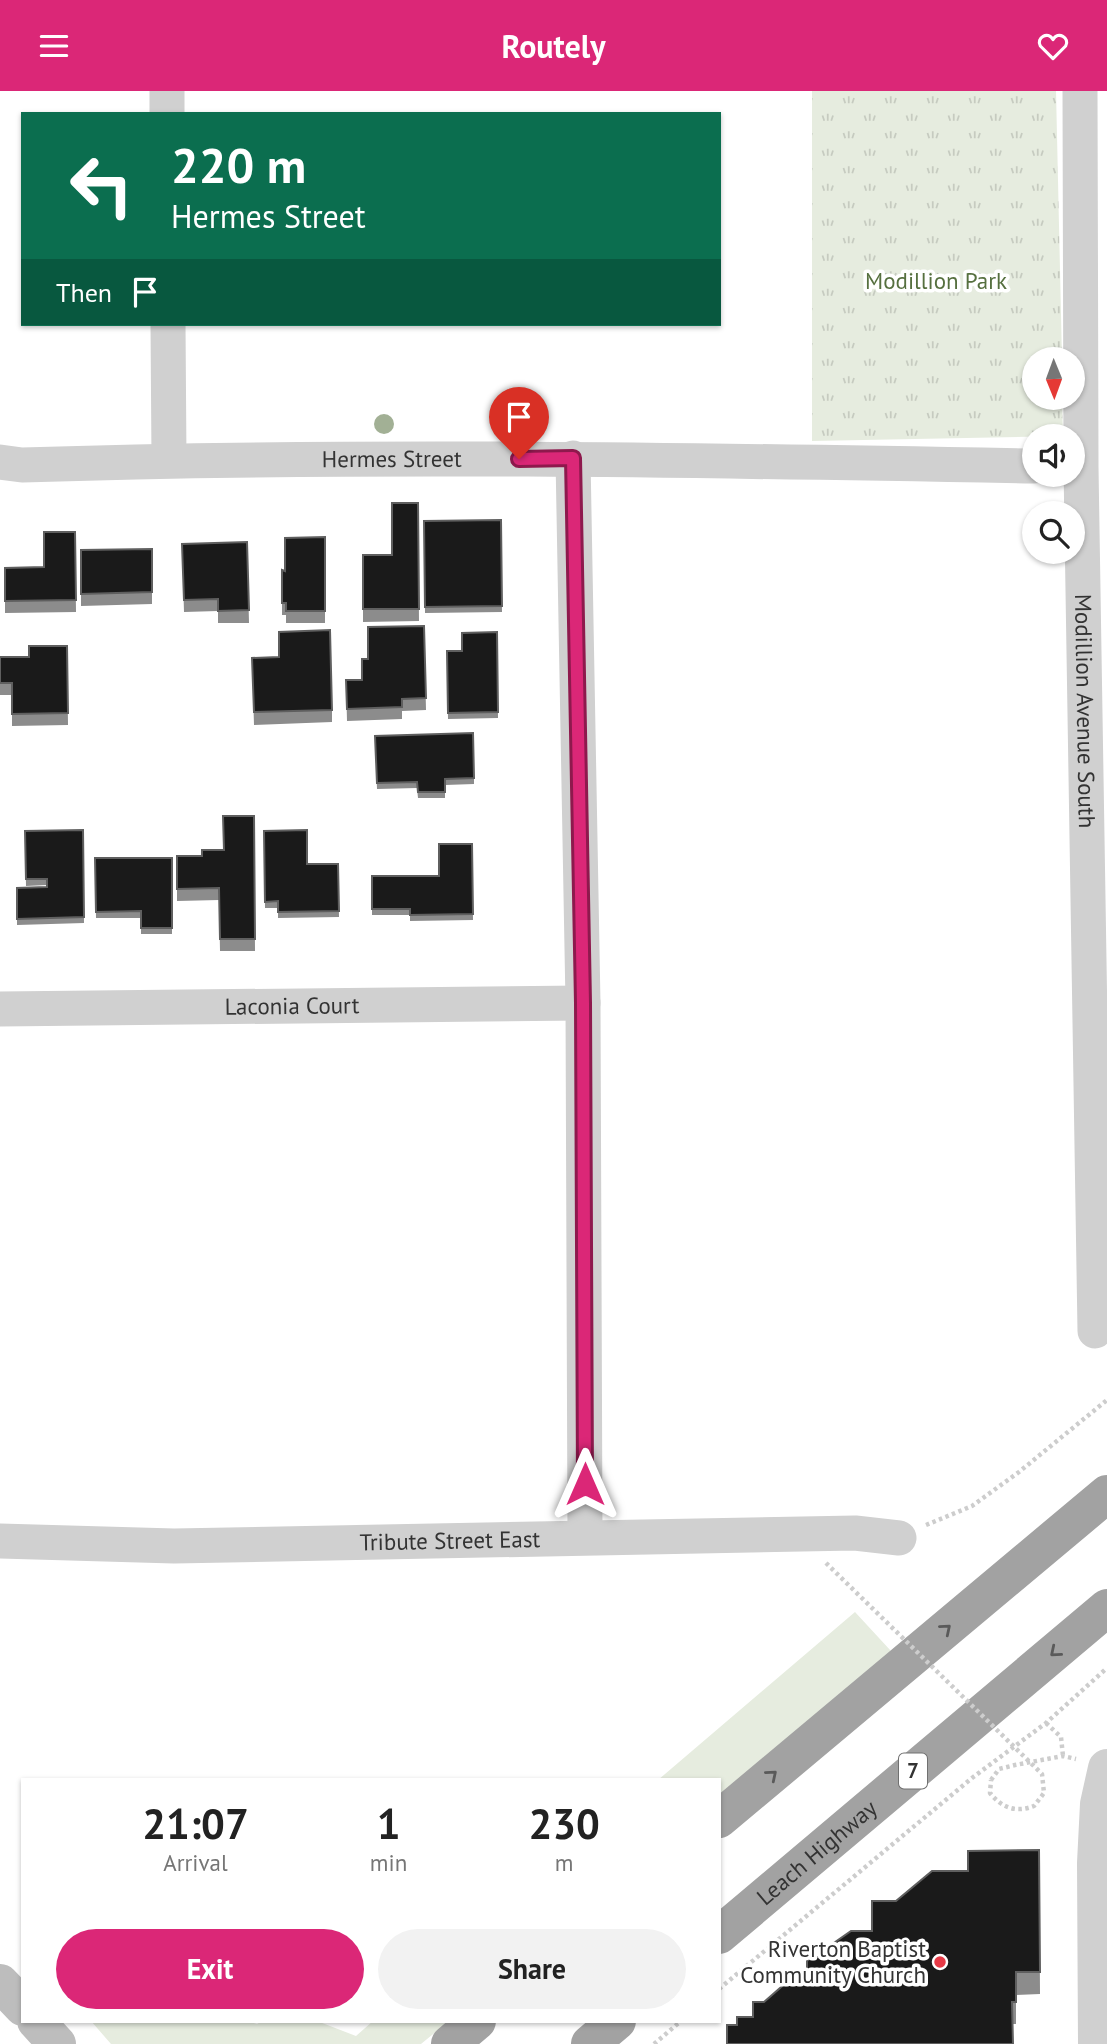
<!DOCTYPE html>
<style>
body{margin:0;font-family:"PT Sans",sans-serif;background:#f2f2f2;color:#222;height:100vh;display:flex;flex-direction:column;font-size:26px;white-space:nowrap}
*{box-sizing:border-box;margin:0}
p{font-size:23px;color:#767676}
.icon{flex:none;width:38px;height:38px;fill:none;stroke:currentColor;stroke-width:2;stroke-linecap:round;stroke-linejoin:round}
.map{position:relative;flex:1;overflow:hidden}
.sheet{position:absolute;left:21px;top:1687px;width:700px;height:245px;display:flex;flex-direction:column;background:#fff;border-radius:0px;box-shadow:0 2px 5px #0004}
.sheet>*{flex:none}
.hud{position:absolute;left:21px;top:21px;width:700px;height:214px;border-radius:0px;box-shadow:0 2px 5px #0004;background:#0b6e4f;color:#fff;overflow:hidden}
.needle{width:46px;rotate:179deg}
.tools{position:absolute;left:1022px;top:256px;display:grid;gap:14px}
.tools a{display:grid;place-items:center;width:63px;height:63px;border-radius:50%;background:#fff;box-shadow:0 2px 5px #0004;font-size:35px}
.pin{position:absolute;display:grid;place-items:center;width:60px;height:60px;color:#fff;margin:-72px -30px;border-radius:50% 50% 50% 0;rotate:-45deg;box-shadow:0 0 7px #0007}
.pin .icon{rotate:45deg}
.me{position:absolute;width:77px;margin:-38px;rotate:0deg;stroke-linejoin:round;filter:drop-shadow(0 0 5px #0008)}
.turn{display:flex;align-items:center;gap:24px;height:147px;padding:0 35px;font-size:32px}
.turn .icon{width:91px;height:91px;stroke-width:2.5}
.turn b{display:block;font-size:49px;line-height:60px}
.then{display:flex;align-items:center;height:66px;padding:0 35px;background:#0003;gap:14px;font-size:26px}
.eta{display:flex;justify-content:space-evenly;align-items:center;height:119px;text-align:center}
.eta b{font-size:42px;font-weight:700;line-height:49px}
.cta{display:flex;gap:14px;margin-top:auto;padding:14px 35px}
.cta a{flex:1;height:80px;border-radius:42px;background:#db2777;color:#fff;font-size:28px;font-weight:700;line-height:80px;text-align:center}
.cta a+a{background:#f2f2f2;color:#222}
header{display:flex;justify-content:space-between;align-items:center;height:91px;padding:0 35px;background:#db2777;color:#fff;font-size:32px;font-weight:700}
.map>svg:first-child{display:block}
.green{fill:#e6ecdf}
.park{fill:url(#park-tufts)}
.lines{fill:none;stroke-linecap:round;stroke-linejoin:round}
.path{stroke:#cdcdcd;stroke-width:4.5;stroke-dasharray:3.5 3.5;stroke-linecap:butt}
.minor{stroke:#d0d0d0;stroke-width:35}
.tertiary{stroke:#d0d0d0;stroke-width:38}
.secondary{stroke:#bdbdbd;stroke-width:38}
.trunk{stroke:#a2a2a2;stroke-width:38}
.path-bridge{stroke:#cdcdcd;stroke-width:4.5;stroke-dasharray:3.5 3.5;stroke-linecap:butt}
.tree{fill:#a2b095}
.wall{fill:#8c8c8c}
.building{fill:#1a1a1a;stroke:#5f5f5f;stroke-width:2}
.oneway{stroke:#5a5a5a}
.route-casing{stroke:#8e194d;stroke-width:18}
.route{stroke:#db2777;stroke-width:12}
.poi-dot{fill:#e63946;stroke:#fff;stroke-width:2.5}
.labels{text-anchor:middle;stroke-width:7;stroke-linejoin:round;paint-order:stroke}
.shield{fill:#fff;stroke:#707070;stroke-width:2}
.shield-label{font-size:21px;font-weight:bold;fill:#333}
.park-label{font-size:23px;fill:#56703f;stroke:#fff}
.street-label{font-size:23px;fill:#333;stroke:#fff}
.poi-label{font-size:23px;fill:#333;stroke:#fff;text-anchor:end}
</style>
<header><svg class="icon" aria-label="menu" viewBox="0 0 24 24"><path d="M4 6h16M4 12h16M4 18h16"/></svg>Routely<svg class="icon" aria-label="heart" viewBox="0 0 24 24"><path d="M12 20l-8-8c-3-5 5-10 8-4 3-6 11-1 8 4z"/></svg></header>
<div class="map">
<svg width="1107" height="1953" viewBox="0 0 1107 1953">
<defs>
<pattern id="park-tufts" width="24" height="20" patternUnits="userSpaceOnUse" patternTransform="scale(1.75)"><rect width="24" height="20" fill="#e6ecdf"/><path d="M3 7l-1-3M5 7V3M7 7l1-3M15 17l-1-3M17 17v-4M19 17l1-3" fill="none" stroke="#c6cbc0"/></pattern>
</defs>
<rect width="100%" height="100%" fill="#fff"/>
<path class="green" d="M855 1521 891 1560 719 1704V1689H658Z
M91 1930H248L257 1933 262 1930H317L356 1945 373 1930H449L421 1953H111Z"/>
<path class="park" d="M812 0H1056L1062 268H1034V306H1062L1063 345 812 350Z"/>
<g class="lines">
<path class="path" d="M926 1434 972 1415 1019 1381 1107 1309
M1046 1632 1061 1646 1063 1665
M991 1689 999 1678 1015 1674 1063 1665 1076 1668
M719 1898 972 1687 1046 1632 1107 1577
M654 1953 681 1930"/>
<g class="minor">
<path d="M167 0V23"/>
<path id="s1" d="M1080 0 1081 376 1095 1240"/>
<path d="M168 233 169 369"/>
<path d="M573 367 583 912 585 1446"/>
<path id="s2" d="M0 371 22 374C359 363 697 369 1034 375"/>
<path id="s3" d="M0 918 583 912"/>
<path id="s4" d="M0 1450 174 1455 855 1442 899 1447"/>
</g>
<path class="tertiary" d="M1097 1953 1096 1772 1099 1713 1107 1677"/>
<path class="secondary" d="M0 1892 23 1916
M36 1930 57 1953"/>
<g class="trunk">
<path d="M719 1728 1107 1403"/>
<path id="s5" d="M719 1844 1107 1517"/>
<path d="M450 1953 477 1930"/>
<path d="M590 1953 617 1930"/>
</g>
<path class="path-bridge" d="M826 1472 1042 1683 1044 1702 1034 1715C1016 1722 1002 1717 990 1702L991 1689"/>
</g>
<circle class="tree" cx="384" cy="333" r="10"/>
<path class="wall" d="M418 412 419 530 363 531V464H392Z
M501 429 502 521 425 522 424 430Z
M75 441 76 521 5 522V477L44 476Z
M325 446V532H286V524H282V491L285 480Z
M247 451 249 532H218V520L184 521 182 453Z
M152 458V513L81 515V459Z
M424 535 426 619 402 620V628L347 630 346 589H362L368 568Z
M497 541 498 627 448 628 447 560H462Z
M67 555 68 634 12 635V604H0V566H29Z
M279 566 332 619V631L254 634 252 567Z
M375 645 474 687V693L445 694V707H418L417 697 377 698Z
M254 725 255 860H220L219 809 177 810V765H202L223 759Z
M83 739 84 832 17 834V797L47 796V794L26 795 25 740Z
M264 740 307 773H338L339 826 278 827V817H265Z
M472 753 473 829 410 830V824H372V785H439Z
M95 767H172V843H141V827H96Z
M1039 1759 1040 1903 1016 1904V1933L737 1934 753 1926 764 1911 807 1882 827 1866 968 1780Z"/>
<path class="building" d="M392 412H418L419 518H363V464H392Z
M501 429 502 515 425 516 424 430Z
M44 441H75L76 509 5 510V477L44 476Z
M325 446V520H286V512H282V479L285 480V447Z
M247 451 249 519 218 520V508L184 509 182 453Z
M152 458V501L81 503V459Z
M424 535 426 607 402 608V616L347 618 346 589H362V568H368V536Z
M330 539 332 619 254 621 252 567 279 566V541Z
M497 541 498 621 448 622 447 560H462V542Z
M29 555H67L68 622 12 623V592H0V566H29Z
M473 642 474 687 445 688V701H418L417 691 377 692 375 645Z
M223 725H254L255 848H220L219 797 177 798V765H202V759H224Z
M83 739 84 826 17 828V797L47 796V788H26L25 740Z
M307 739V773H338L339 820 278 821V810L265 811 264 740Z
M439 753H472L473 823 410 824V818H372V785H439Z
M95 767H172V837H141V820L96 821Z
M1039 1759 1040 1881H1016V1911H1012L1013 1953H727V1934H737V1926H753V1911H764L788 1890 787 1882H807V1870L812 1866H827L828 1856 851 1840H872V1810H896L932 1780H968V1760Z"/>
<defs><path id="oneway-chevron" d="M-2-3.5L2.5 0L-2 3.5" fill="none" stroke-width="1.6" stroke-linecap="round" stroke-linejoin="round" transform="scale(1.75)"/></defs>
<g class="oneway">
<use href="#oneway-chevron" transform="translate(946 1538) rotate(-40)"/>
<use href="#oneway-chevron" transform="translate(1055 1561) rotate(140)"/>
<use href="#oneway-chevron" transform="translate(772 1684) rotate(-40)"/>
</g>
<g class="lines">
<g class="route-casing">
<path id="route" d="M519 368 573 367 583 912 585 1393"/>
</g>
<use href="#route" class="route"/>
</g>
<circle class="poi-dot" cx="940" cy="1871" r="7"/>
<g class="labels">
<rect class="shield" x="899" y="1662.5" width="28" height="35" rx="5"/>
<g class="shield-label">
<text x="913" y="1687">7</text>
</g>
<g class="park-label">
<text x="936" y="198">Modillion Park</text>
</g>
<g class="street-label">
<text dy="8" stroke="none"><textPath href="#s2" startOffset="392">Hermes Street</textPath></text>
<text dy="8" stroke="none"><textPath href="#s1" startOffset="620">Modillion Avenue South</textPath></text>
<text dy="8" stroke="none"><textPath href="#s3" startOffset="292">Laconia Court</textPath></text>
<text dy="8" stroke="none"><textPath href="#s4" startOffset="450">Tribute Street East</textPath></text>
<text dy="8" stroke="none"><textPath href="#s5" startOffset="128">Leach Highway</textPath></text>
</g>
<g class="poi-label">
<text x="926" y="1866">Riverton Baptist<tspan x="926" dy="26">Community Church</tspan></text>
</g>
</g>
</svg>
<div class="tools">
<a><svg class="needle" viewBox="-14 -14 28 28"><path d="M0-13l5 13h-10z" fill="#e53935"/><path d="M0 13l5-13h-10z" fill="#767676"/></svg></a>
<a><svg class="icon" aria-label="sound" viewBox="0 0 24 24"><path d="M4 9h4l5-4v14l-5-4H4zM17 9q2 3 0 6"/></svg></a>
<a><svg class="icon" aria-label="search" viewBox="0 0 24 24"><circle cx="10" cy="10" r="6"/><path d="M15 15l6 6"/></svg></a>
</div>
<div class="pin" style="left:519px;top:368px;background:#d93025"><svg class="icon" aria-label="arrive" viewBox="0 0 24 24"><path d="M6 21V4h12l-3 4 3 4H6"/></svg></div>
<svg class="me" style="left:585px;top:1393px" viewBox="-20 -20 40 40"><path d="M0-17L14 15 0 8-14 15z" fill="#db2777" stroke="#fff" stroke-width="4"/></svg>
<div class="hud">
<div class="turn"><svg class="icon" aria-label="left" viewBox="0 0 24 24"><path d="M17 20v-9H6M10 6l-5 5 5 5"/></svg><div><b>220 m</b>Hermes Street</div></div>
<div class="then">Then<svg class="icon" aria-label="arrive" viewBox="0 0 24 24"><path d="M6 21V4h12l-3 4 3 4H6"/></svg></div>
</div>
<section class="sheet">
<div class="eta">
<div><b>21:07</b><p>Arrival</p></div>
<div><b>1</b><p>min</p></div>
<div><b>230</b><p>m</p></div>
</div>
<div class="cta"><a>Exit</a><a>Share</a></div>
</section>
</div>
